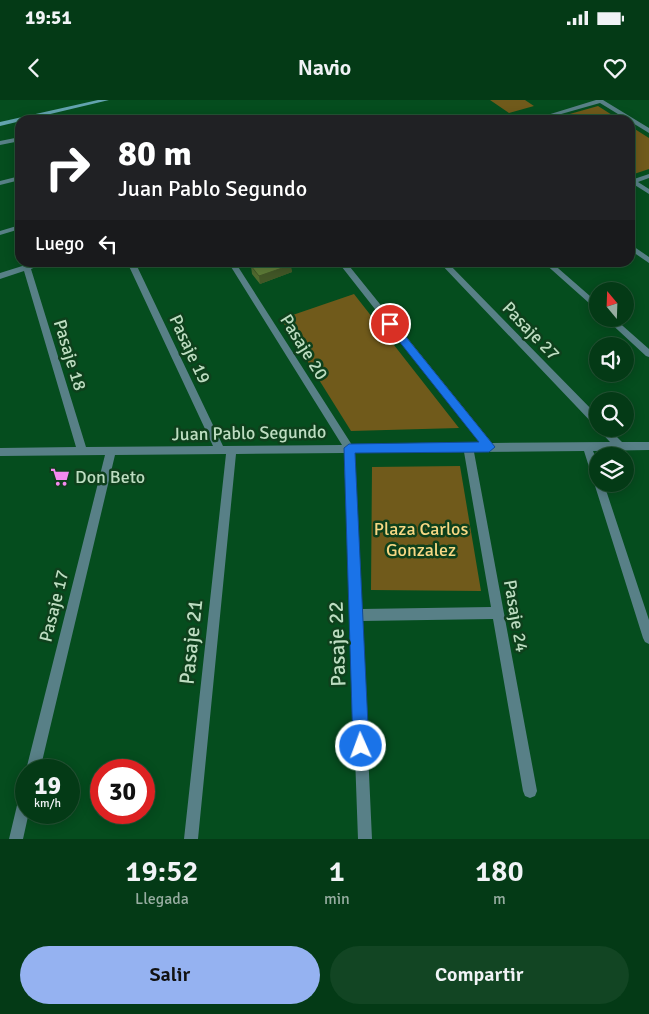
<!DOCTYPE html>
<html lang="es">
<style>
body{margin:0;font-family:Signika,sans-serif;background:#124523;color:#f1f3f6;height:100vh;display:flex;flex-direction:column;font-size:19px;white-space:nowrap}
*{box-sizing:border-box;margin:0}
p{font-size:16px;color:#97ada1}
.icon{flex:none;width:28px;height:28px;fill:none;stroke:currentColor;stroke-width:2;stroke-linecap:round;stroke-linejoin:round}
.map{position:relative;height:739px;overflow:hidden}
.side{display:flex;flex-direction:column;background:#043a16;flex:1}
.side>*{flex:none}
.guide{position:absolute;left:15px;top:15px;width:620px;height:152px;border-radius:15px;box-shadow:0 2px 12px #0003,0 0 0 1px #255435;background:#202124;color:#fff;overflow:hidden}
.needle{width:32px;rotate:341deg}
.fabs{position:absolute;left:589px;top:182px;display:grid;gap:10px}
.fabs a{display:grid;place-items:center;width:45px;height:45px;border-radius:50%;background:#043a16;box-shadow:0 2px 12px #0003,0 0 0 1px #255435;font-size:25px}
.speed{position:absolute;left:15px;top:659px;display:flex;gap:10px;font-size:25px;font-weight:700;text-align:center}
.speed>*{display:grid;place-content:center;width:65px;height:65px;border-radius:50%;background:#043a16;box-shadow:0 2px 12px #0003,0 0 0 1px #255435;line-height:1}
.speed small{font-size:12px;font-weight:400}
.speed .limit{border:8px solid #d22;background:#fff;color:#111}
.pin{position:absolute;display:grid;place-items:center;width:42px;height:42px;color:#fff;margin:-21px;border:2px solid #fff;border-radius:50%;box-shadow:0 1px 5px #0007}
.me{position:absolute;width:55px;margin:-28px;rotate:358deg;stroke-linejoin:round;filter:drop-shadow(0 0 4px #0008)}
.turn{display:flex;align-items:center;gap:18px;height:105px;padding:0 20px;font-size:22px}
.turn .icon{width:65px;height:65px;stroke-width:2.5}
.turn b{display:block;font-size:35px;line-height:42px}
.then{display:flex;align-items:center;height:48px;padding:0 20px;background:#0003;gap:10px;font-size:19px}
.eta{display:flex;justify-content:space-evenly;align-items:center;height:85px;text-align:center}
.eta b{font-size:30px;font-weight:600;line-height:35px}
.action{display:flex;gap:10px;margin-top:auto;padding:10px 20px}
.action a{flex:1;height:58px;border-radius:30px;background:#95b2f1;color:#111;font-size:20px;font-weight:600;line-height:58px;text-align:center}
.action a+a{background:#124523;color:#f1f3f6}
.status{display:flex;justify-content:space-between;align-items:center;height:35px;padding:0 25px;background:#043a16;direction:ltr}
.status svg{height:14px;fill:currentColor}
header{display:flex;justify-content:space-between;align-items:center;height:65px;padding:0 20px;background:#043a16;font-size:22px;font-weight:600}
.map>svg:first-child{display:block}
.green{fill:#705a1b}
.lines{fill:none;stroke-linecap:round;stroke-linejoin:round}
.street{fill:#588087;fill-rule:evenodd}
.secondary{fill:#63a4af;fill-rule:evenodd}
.wall{fill:#516b30}
.shaded-wall{fill:#425727}
.building{fill:#5e7c38;stroke:#425727}
.route{fill:#1a73e8;stroke:#114b97}
.labels{text-anchor:middle;stroke-width:5;stroke-linejoin:round;paint-order:stroke}
.street-label{font-size:18px;fill:#bdddc1;stroke:#0e401c}
.poi-label{font-size:18px;fill:#bdddc1;stroke:#0e401c;text-anchor:start}
.park-label{font-size:18px;fill:#f8d884;stroke:#0e401c}
.near-street-label{font-size:21px;fill:#bdddc1;stroke:#0e401c}
</style>
<div class="status"><b>19:51</b><svg viewBox="0 0 49 12"><path d="M0 12V9h3v3zM5 12V6h3v6zM10 12V3h3v9zM15 12V0h3v12zM26 1h20v11H26zM47 4h2v5h-2z"/></svg></div>
<header><svg class="icon" aria-label="back" viewBox="0 0 24 24"><path d="M15 5l-7 7 7 7"/></svg>Navio<svg class="icon" aria-label="heart" viewBox="0 0 24 24"><path d="M12 20l-8-8c-3-5 5-10 8-4 3-6 11-1 8 4z"/></svg></header>
<div class="map">
<svg width="649" height="739" viewBox="0 0 649 739">
<rect width="100%" height="100%" fill="#054d1e"/>
<path class="green" d="M490 0H525L534 6 509 13Z
M598 6 620 20 552 19Z
M630 26 649 38V69L631 75Z
M354 194 459 328 351 331 281 219Z
M460 366 481 491 371 490 372 367Z"/>
<g class="lines">
<path class="street" d="M596 0H603L649 28V33L600 3 540 20H531Z
M20 37V41L0 45V41Z
M649 74V78L638 82 649 89V94L630 82V77L634 79Z
M20 76V80L0 85V81Z
M20 125V129L0 135V131Z
M630 144 649 157V163L630 150Z
M35 162H48L31 169 86 347 213 346 127 162H135L223 346 342 345 228 162H235L352 345 480 343 338 162H346L492 343 610 342 598 329H609L622 342H649V350L593 351 598 363V384H604L649 520V544L645 542 643 538 584 351 474 352 537 691 535 696 530 698 525 696 523 691 493 519 362 521 372 739H358L344 353 236 354 198 739H184L226 354 115 355 40 670H26L105 355 0 356V348L76 347 24 171 0 179V173ZM464 352 491 507 361 509 354 353Z
M439 162H447L598 316V327L595 326Z
M543 162H551L598 203V211Z
M606 219H615L649 249V257L646 256Z
M26 690V712H29L23 739H9L19 697 21 692Z"/>
<path class="secondary" d="M98 0H109L0 26V22Z"/>
</g>
<path class="wall" d="M250 162H289L292 172 260 184 252 174 251 166 252 165Z"/>
<path class="shaded-wall" d="M291 165 292 172 260 184 259 176Z"/>
<path class="building" d="M255 162H289L291 165 259 176 251 166 256 164Z"/>
<path class="route" d="M390 221 394 222 495 347 489 352 355 353 369 646 366 651 361 653 356 651 353 646 344 348 349 344 479 342 387 226V222Z"/>
<defs>
<g id="supermarket-bare" transform="scale(1.5)"><path d="M-6-5.5h2.5l.6 2H6L4.5 2H-2.5L-4.4-4H-6ZM-1.5 3.2a1.3 1.3 0 1 0 .1 0ZM3 3.2a1.3 1.3 0 1 0 .1 0Z" fill="#f589ef" stroke="#0e401c" stroke-width="2.5" paint-order="stroke"/></g>
</defs>
<g fill-rule="evenodd">
<use href="#supermarket-bare" x="60" y="377"/>
</g>
<g class="labels">
<g class="street-label">
<text transform="translate(531 231) rotate(46)" y="6">Pasaje 27</text>
<text transform="translate(304 247) rotate(58)" y="6">Pasaje 20</text>
<text transform="translate(190 249) rotate(65)" y="6">Pasaje 19</text>
<text transform="translate(70 255) rotate(73)" y="6">Pasaje 18</text>
<text transform="translate(249 333) rotate(-1)" y="6">Juan Pablo Segundo</text>
<text transform="translate(54 506) rotate(-76)" y="6">Pasaje 17</text>
<text transform="translate(516 516) rotate(80)" y="6">Pasaje 24</text>
</g>
<g class="poi-label">
<text x="75" y="383">Don Beto</text>
</g>
<g class="park-label">
<text x="421" y="435">Plaza Carlos<tspan x="421" dy="21">Gonzalez</tspan></text>
</g>
<g class="near-street-label">
<text transform="translate(191 542) rotate(-84)" y="7">Pasaje 21</text>
<text transform="translate(337 544) rotate(-92)" y="7">Pasaje 22</text>
</g>
</g>
</svg>
<div class="fabs">
<a><svg class="needle" viewBox="-14 -14 28 28"><path d="M0-13l5 13h-10z" fill="#e53935"/><path d="M0 13l5-13h-10z" fill="#97ada1"/></svg></a>
<a><svg class="icon" aria-label="sound" viewBox="0 0 24 24"><path d="M4 9h4l5-4v14l-5-4H4zM17 9q2 3 0 6"/></svg></a>
<a><svg class="icon" aria-label="search" viewBox="0 0 24 24"><circle cx="10" cy="10" r="6"/><path d="M15 15l6 6"/></svg></a>
<a><svg class="icon" aria-label="layers" viewBox="0 0 24 24"><path d="M12 4l9 5-9 5-9-5zM3 14l9 5 9-5"/></svg></a>
</div>
<div class="speed"><div>19<small>km/h</small></div><div class="limit">30</div></div>
<div class="pin" style="left:390px;top:224px;background:#d93025"><svg class="icon" aria-label="arrive" viewBox="0 0 24 24"><path d="M6 21V4h12l-3 4 3 4H6"/></svg></div>
<svg class="me" style="left:361px;top:646px" viewBox="-20 -20 40 40"><circle r="17" fill="#1a73e8" stroke="#fff" stroke-width="3"/><path d="M0-11L8 9 0 5-8 9z" fill="#fff"/></svg>
<div class="guide">
<div class="turn"><svg class="icon" aria-label="right" viewBox="0 0 24 24"><path d="M7 20v-9h11M14 6l5 5-5 5"/></svg><div><b>80 m</b>Juan Pablo Segundo</div></div>
<div class="then">Luego<svg class="icon" aria-label="left" viewBox="0 0 24 24"><path d="M17 20v-9H6M10 6l-5 5 5 5"/></svg></div>
</div>
</div>
<section class="side">
<div class="eta">
<div><b>19:52</b><p>Llegada</p></div>
<div><b>1</b><p>min</p></div>
<div><b>180</b><p>m</p></div>
</div>
<div class="action"><a>Salir</a><a>Compartir</a></div>
</section>
